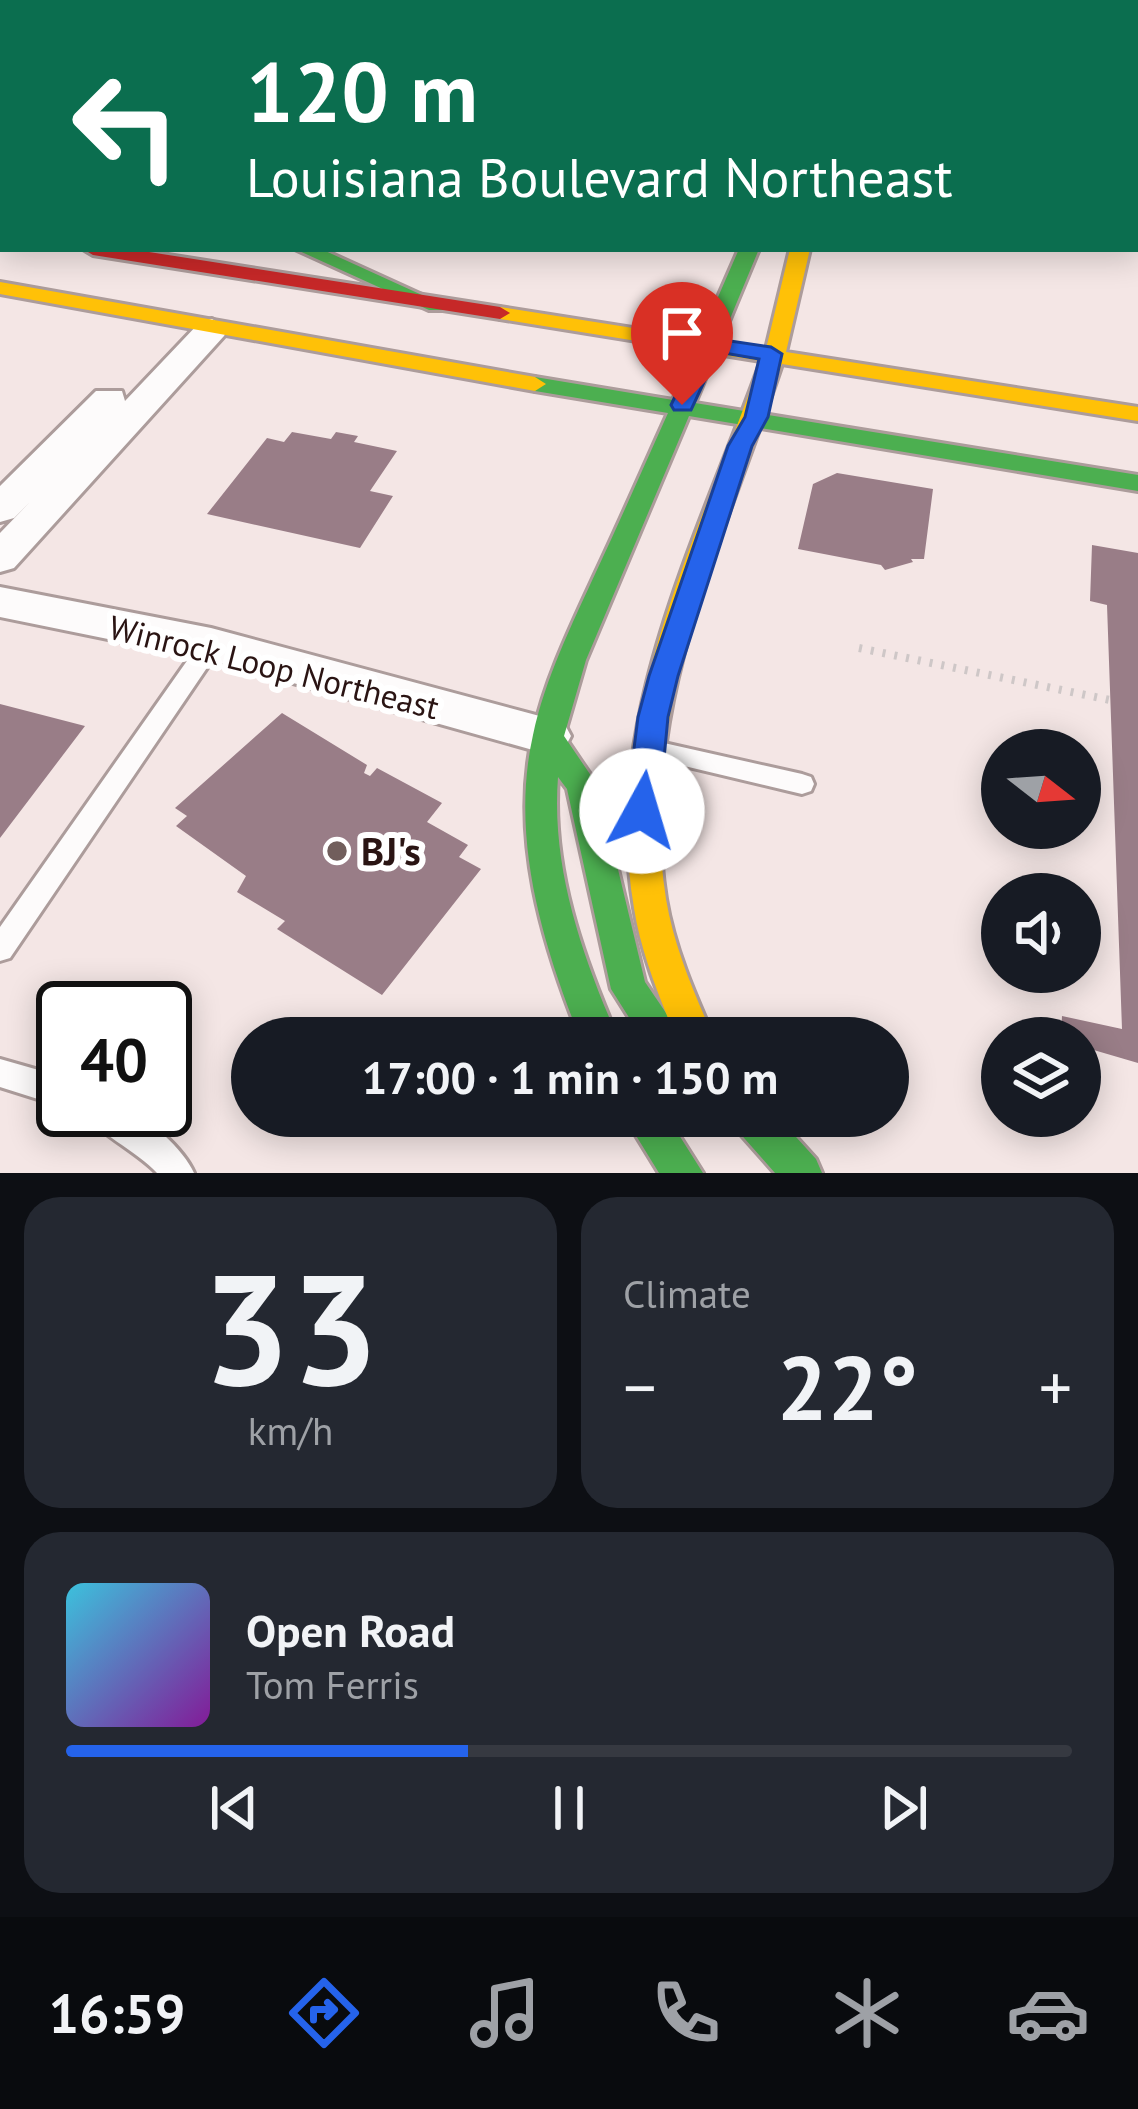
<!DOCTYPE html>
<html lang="en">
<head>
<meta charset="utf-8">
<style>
	:root { --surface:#171b24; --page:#242831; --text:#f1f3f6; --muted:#9ea1a6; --line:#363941; --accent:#2563eb }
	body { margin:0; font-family:"PT Sans",sans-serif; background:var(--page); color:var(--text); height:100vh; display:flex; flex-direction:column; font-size:45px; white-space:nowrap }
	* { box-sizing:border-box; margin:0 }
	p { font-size:39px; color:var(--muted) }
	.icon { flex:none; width:66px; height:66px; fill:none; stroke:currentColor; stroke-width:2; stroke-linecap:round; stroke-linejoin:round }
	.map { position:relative; height:1173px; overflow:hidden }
	.drawer { display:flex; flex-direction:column; gap:24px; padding:24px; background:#0d0f14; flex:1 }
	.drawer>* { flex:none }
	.top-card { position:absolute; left:0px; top:0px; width:1140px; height:252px; box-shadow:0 6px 30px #0003; background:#0b6e4f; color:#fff; overflow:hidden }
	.needle { width:78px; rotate:107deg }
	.controls { position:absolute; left:981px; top:729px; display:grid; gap:24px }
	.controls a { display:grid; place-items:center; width:120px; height:120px; border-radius:50%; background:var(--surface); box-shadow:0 6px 30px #0003; font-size:60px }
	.speed { position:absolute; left:36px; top:981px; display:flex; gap:24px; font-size:60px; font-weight:700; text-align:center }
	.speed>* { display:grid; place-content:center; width:156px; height:156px; border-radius:50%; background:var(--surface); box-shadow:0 6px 30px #0003; line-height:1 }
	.speed .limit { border:6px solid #111; border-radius:18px; background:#fff; color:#111 }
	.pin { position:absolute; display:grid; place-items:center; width:102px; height:102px; color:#fff; margin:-123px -51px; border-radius:50% 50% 50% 0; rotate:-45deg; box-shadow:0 0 12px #0007 }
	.pin .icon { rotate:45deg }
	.me { position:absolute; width:132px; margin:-66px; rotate:6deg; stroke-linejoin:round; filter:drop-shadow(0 0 9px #0008) }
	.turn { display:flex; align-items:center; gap:42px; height:252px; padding:0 48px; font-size:54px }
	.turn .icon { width:156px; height:156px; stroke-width:2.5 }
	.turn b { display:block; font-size:84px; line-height:102px }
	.big { font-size:90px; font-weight:700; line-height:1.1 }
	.drawer .tile { flex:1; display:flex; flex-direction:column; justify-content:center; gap:18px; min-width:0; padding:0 42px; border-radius:36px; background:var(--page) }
	.drawer .dial { align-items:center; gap:0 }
	.dial b { font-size:156px; line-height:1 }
	.song { display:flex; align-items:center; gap:36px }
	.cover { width:144px; height:144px; border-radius:18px; background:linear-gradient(135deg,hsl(190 70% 55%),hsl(290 70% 35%)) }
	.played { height:12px; border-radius:6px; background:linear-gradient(90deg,var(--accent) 40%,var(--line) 40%) }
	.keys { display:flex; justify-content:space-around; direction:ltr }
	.heat { display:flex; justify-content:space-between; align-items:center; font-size:66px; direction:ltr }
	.drawer .tiles { flex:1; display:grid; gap:24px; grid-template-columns:1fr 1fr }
	.tile:last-child { grid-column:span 2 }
	.trip { position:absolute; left:231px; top:1017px; width:678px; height:120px; border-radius:60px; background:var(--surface); box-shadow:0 6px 30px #0003; font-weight:700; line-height:120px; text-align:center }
	.tab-bar { display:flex; height:192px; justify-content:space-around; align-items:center; background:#090b0e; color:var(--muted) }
	.tab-bar .icon { width:84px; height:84px }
	.tab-bar .selected { color:var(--accent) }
	.tab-bar b { font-size:54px; color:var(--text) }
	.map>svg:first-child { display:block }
</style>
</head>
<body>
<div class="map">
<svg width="1138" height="1173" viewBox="0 0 1138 1173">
	<rect width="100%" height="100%" fill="#f4e6e5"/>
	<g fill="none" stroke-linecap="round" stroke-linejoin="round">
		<path stroke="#72d0d5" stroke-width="8" d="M347 3 356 0"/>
	</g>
	<path fill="#997d87" d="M292 432 331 439 336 432 358 436 354 442 397 451 370 491 393 496 360 548 207 514 267 438 284 442Z
		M837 473 933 489 924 559H911L913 562 885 570 881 565 798 549 813 484Z
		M1092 545 1138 553V1063L1080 1046V1038H1061L1062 1016 1122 1029 1107 605 1090 601Z
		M0 704 85 726 0 838Z
		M282 713 367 765 364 773 370 776 377 768 442 803 427 822 468 845 459 857 481 869 382 995 277 929 285 921 237 892 246 876 176 826 187 816 175 808Z"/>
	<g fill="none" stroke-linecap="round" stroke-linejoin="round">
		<defs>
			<path id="lane" d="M1137 21H1138V27H1137Z
				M1137 154H1138V162H1137Z
				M211 636 219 638 222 644 219 650 10 958 0 961V927L203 638Z
				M655 741 802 774 811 777 814 784 811 791 802 794 655 759 647 757 643 750 647 743Z
				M0 1059 63 1077V1107L0 1087Z
				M84 1110C96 1110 111 1108 123 1110 147 1115 184 1150 194 1173H157C138 1152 92 1130 84 1110Z"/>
			<path id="street" d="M1137 99H1138V115H1137Z
				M212 319 228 329 224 336 14 568 0 572V533L30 502 14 518 0 522V486L96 391H122L125 401 200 322Z
				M0 587 211 628 547 718 564 723 571 736 564 749 547 754 211 660 0 617Z"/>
			<path id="fast" d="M956 0H971L954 3Z
				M3 88V98L0 99V89Z
				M295 249H321L446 306 443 310H429Z
				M739 249H759L695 403 1138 475V491L689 416 586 660 564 736 598 786 645 982 683 1038H642L611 989 567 789 558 777C551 868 582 955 618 1038H580C542 943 510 837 533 735 545 679 572 624 596 572 621 519 644 466 668 413L535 391 524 384 535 377 673 400Z
				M624 1116H667L703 1173H659Z
				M732 1116H777L816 1159 822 1173H775L737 1130Z"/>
			<path id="slow" d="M417 0H438L415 3Z
				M542 0H559L540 3Z
				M3 144V154L0 155V145Z
				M0 228H3V240H0Z
				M790 249H810L786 352 1138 407V421L782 364C725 536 636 712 666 899 674 947 694 993 714 1038H676C659 996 641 953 634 908 601 718 700 534 761 361L500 319 490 313 500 307 766 349Z
				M0 282 535 377 546 384 535 391 0 294Z"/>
			<path id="jam" d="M143 0H168L141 3Z
				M275 0H296L273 3Z
				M83 249H130L500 307 510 313 500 319 93 255Z"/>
		</defs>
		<use href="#lane" stroke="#ac9c9b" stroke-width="6"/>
		<use href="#street" stroke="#ac9c9b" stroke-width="6"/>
		<use href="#fast" stroke="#ac9c9b" stroke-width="6"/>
		<use href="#slow" stroke="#ac9c9b" stroke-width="6"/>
		<use href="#jam" stroke="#ac9c9b" stroke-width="6"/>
		<path stroke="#cec7c7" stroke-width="4.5" stroke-dasharray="1.5 6" stroke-linecap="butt" d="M52 3 62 0
			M74 3 99 0"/>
		<path stroke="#cec7c7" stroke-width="8" stroke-dasharray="3 9" stroke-linecap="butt" d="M859 648 1110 700"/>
		<use href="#lane" fill="#fdfbfb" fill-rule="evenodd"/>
		<use href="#street" fill="#fdfbfb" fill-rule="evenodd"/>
		<use href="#fast" fill="#4caf50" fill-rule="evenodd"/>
		<use href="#slow" fill="#ffc107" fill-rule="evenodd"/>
		<use href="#jam" fill="#c62828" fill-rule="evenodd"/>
	</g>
	<path fill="#2563eb" stroke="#184099" stroke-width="3" d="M710 338 771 347 782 354 768 417 752 446 678 676 668 717 659 811 654 821 642 825 631 821 626 811 638 717 649 676 728 446 745 417 759 359 718 352 691 410H674L671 405 700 344Z"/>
	<circle fill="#715e5c" stroke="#fff" stroke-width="4.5" cx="337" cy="851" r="12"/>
	<g text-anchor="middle" stroke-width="12" stroke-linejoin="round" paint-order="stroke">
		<g font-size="33" fill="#2a1413" stroke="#fff">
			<text transform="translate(274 667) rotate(14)" y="12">Winrock Loop Northeast</text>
		</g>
		<g font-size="39" font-weight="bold" fill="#2a1413" stroke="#fff" text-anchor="start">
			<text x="361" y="865">BJ's</text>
		</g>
	</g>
</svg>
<div class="controls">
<a><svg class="needle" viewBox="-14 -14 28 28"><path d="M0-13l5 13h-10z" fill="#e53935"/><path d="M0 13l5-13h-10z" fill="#9ea1a6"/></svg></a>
<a><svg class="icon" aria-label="sound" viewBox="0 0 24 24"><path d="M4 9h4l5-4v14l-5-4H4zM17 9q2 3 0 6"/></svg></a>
<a><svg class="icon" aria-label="layers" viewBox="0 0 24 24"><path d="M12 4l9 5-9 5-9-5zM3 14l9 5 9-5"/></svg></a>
</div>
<div class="speed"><div class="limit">40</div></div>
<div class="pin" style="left:682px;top:405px;background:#d93025"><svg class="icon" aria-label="arrive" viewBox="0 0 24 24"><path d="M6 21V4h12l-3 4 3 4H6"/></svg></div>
<svg class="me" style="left:642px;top:811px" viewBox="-20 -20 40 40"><circle r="19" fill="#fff"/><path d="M0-13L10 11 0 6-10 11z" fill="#2563eb"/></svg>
<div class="trip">17:00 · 1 min · 150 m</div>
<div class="top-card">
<div class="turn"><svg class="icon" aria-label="left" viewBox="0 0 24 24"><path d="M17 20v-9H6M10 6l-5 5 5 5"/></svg><div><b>120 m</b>Louisiana Boulevard Northeast</div></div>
</div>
</div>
<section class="drawer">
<div class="tiles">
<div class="tile dial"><b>33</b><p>km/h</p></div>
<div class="tile"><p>Climate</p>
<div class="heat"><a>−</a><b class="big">22°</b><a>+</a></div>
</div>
<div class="tile">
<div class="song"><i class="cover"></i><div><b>Open Road</b><p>Tom Ferris</p></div></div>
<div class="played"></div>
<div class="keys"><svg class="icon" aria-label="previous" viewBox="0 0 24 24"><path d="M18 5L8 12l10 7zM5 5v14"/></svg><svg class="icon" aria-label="pause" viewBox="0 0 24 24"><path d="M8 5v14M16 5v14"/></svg><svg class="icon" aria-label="next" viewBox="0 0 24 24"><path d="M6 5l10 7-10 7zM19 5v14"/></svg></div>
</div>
</div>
</section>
<nav class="tab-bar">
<b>16:59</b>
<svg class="icon selected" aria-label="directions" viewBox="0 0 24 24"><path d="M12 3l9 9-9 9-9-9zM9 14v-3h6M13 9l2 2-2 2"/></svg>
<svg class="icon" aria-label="music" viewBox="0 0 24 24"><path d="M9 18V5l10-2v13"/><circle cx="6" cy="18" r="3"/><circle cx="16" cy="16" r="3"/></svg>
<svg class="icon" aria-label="phone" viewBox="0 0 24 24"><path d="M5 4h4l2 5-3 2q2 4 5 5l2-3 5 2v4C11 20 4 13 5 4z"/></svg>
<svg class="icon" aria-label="climate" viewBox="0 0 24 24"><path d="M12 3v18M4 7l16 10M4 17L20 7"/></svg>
<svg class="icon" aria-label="car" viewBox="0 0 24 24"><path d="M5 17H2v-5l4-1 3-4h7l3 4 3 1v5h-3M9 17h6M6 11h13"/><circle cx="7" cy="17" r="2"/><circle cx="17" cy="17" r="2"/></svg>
</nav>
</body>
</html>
